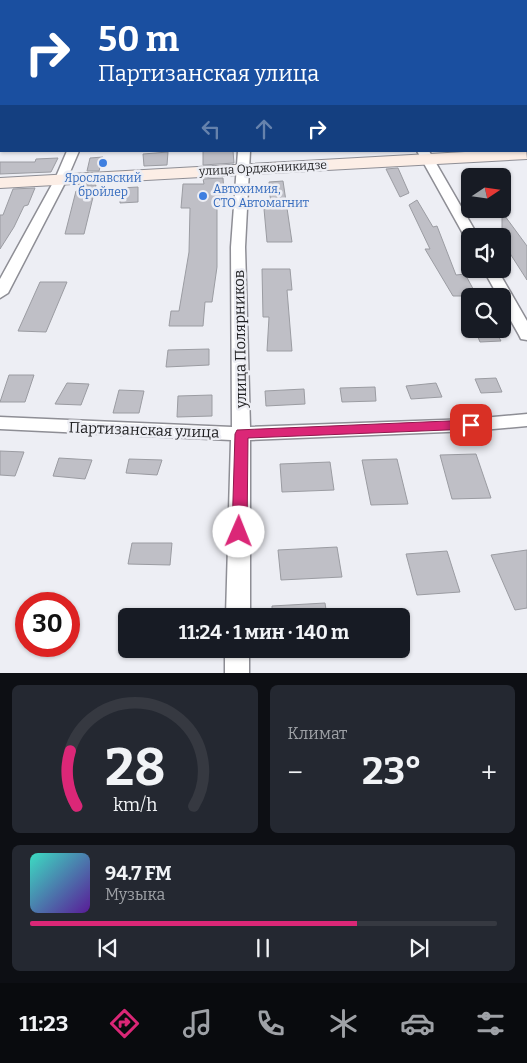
<!DOCTYPE html>
<html lang="ru">
<head>
<meta charset="utf-8">
<style>
	:root { --surface:#171b24; --page:#242831; --text:#f1f3f6; --muted:#9ea1a6; --line:#363941; --accent:#db2777 }
	body { margin:0; font-family:Bitter,serif; background:var(--page); color:var(--text); height:100vh; display:flex; flex-direction:column; font-size:19px; white-space:nowrap }
	* { box-sizing:border-box; margin:0 }
	p { font-size:16px; color:var(--muted) }
	.icon { flex:none; width:28px; height:28px; fill:none; stroke:currentColor; stroke-width:2; stroke-linecap:round; stroke-linejoin:round }
	.map { position:relative; height:673px; overflow:hidden }
	.drawer { display:flex; flex-direction:column; gap:12px; padding:12px; background:#0d0f14; flex:1 }
	.drawer>* { flex:none }
	.banner { position:absolute; left:0px; top:0px; width:528px; height:152px; box-shadow:0 1px 4px #0004; background:#1a4fa0; color:#fff; overflow:hidden }
	.needle { width:32px; rotate:77deg }
	.tools { position:absolute; left:461px; top:168px; display:grid; gap:10px }
	.tools a { display:grid; place-items:center; width:50px; height:50px; border-radius:8px; background:var(--surface); box-shadow:0 1px 4px #0004; font-size:25px }
	.speed { position:absolute; left:15px; top:592px; display:flex; gap:10px; font-size:25px; font-weight:700; text-align:center }
	.speed>* { display:grid; place-content:center; width:65px; height:65px; border-radius:50%; background:var(--surface); box-shadow:0 1px 4px #0004; line-height:1 }
	.speed .limit { border:8px solid #d22; background:#fff; color:#111 }
	.pin { position:absolute; display:grid; place-items:center; width:42px; height:42px; color:#fff; margin:-21px; border-radius:10px; box-shadow:0 2px 8px #0006 }
	.me { position:absolute; width:55px; margin:-28px; rotate:1deg; stroke-linejoin:round; filter:drop-shadow(0 0 4px #0008) }
	.turn { display:flex; align-items:center; gap:18px; height:105px; padding:0 15px; font-size:22px }
	.turn .icon { width:65px; height:65px; stroke-width:2.5 }
	.turn b { display:block; font-size:35px; line-height:42px }
	.lanes { display:flex; align-items:center; height:48px; padding:0 15px; background:#0003; justify-content:center; gap:25px; direction:ltr }
	.lanes .off { opacity:.35 }
	.big { font-size:38px; font-weight:700; line-height:1.1 }
	.drawer .tile { flex:1; display:flex; flex-direction:column; justify-content:center; gap:8px; min-width:0; padding:0 18px; border-radius:8px; background:var(--page) }
	.drawer .dial { align-items:center; gap:0 }
	.dial svg { height:130px; overflow:visible; fill:none; stroke:var(--line); stroke-width:7; stroke-linecap:round; text-anchor:middle }
	.dial text { fill:var(--text); stroke:none }
	.song { display:flex; align-items:center; gap:15px }
	.cover { width:60px; height:60px; border-radius:8px; background:linear-gradient(135deg,hsl(170 70% 55%),hsl(270 70% 35%)) }
	.played { height:5px; border-radius:2px; background:linear-gradient(90deg,var(--accent) 70%,var(--line) 70%) }
	.keys { display:flex; justify-content:space-around; direction:ltr }
	.heat { display:flex; justify-content:space-between; align-items:center; font-size:28px; direction:ltr }
	.drawer .tiles { flex:1; display:grid; gap:12px; grid-template-columns:1fr 1fr }
	.tile:last-child { grid-column:span 2 }
	.trip { position:absolute; left:118px; top:608px; width:292px; height:50px; border-radius:8px; background:var(--surface); box-shadow:0 1px 4px #0004; font-weight:700; line-height:50px; text-align:center }
	.menu { display:flex; height:80px; justify-content:space-around; align-items:center; background:#090b0e; color:var(--muted) }
	.menu .icon { width:35px; height:35px }
	.menu .current { color:var(--accent) }
	.menu b { font-size:22px; color:var(--text) }
	.map>svg:first-child { display:block }
</style>
</head>
<body>
<div class="map">
<svg width="527" height="673" viewBox="0 0 527 673">
	<rect width="100%" height="100%" fill="#edeef4"/>
	<path fill="#bfbfc6" stroke="#9b9ca2" d="M203 151H233L234 163 203 165Z
		M168 152 167 165 144 166 143 154Z
		M103 157 99 171H87L90 158Z
		M58 158 51 172 0 174V162H35L36 159Z
		M398 168 409 193 400 197 386 169Z
		M223 178 225 207 217 208V267L212 302H205L203 326H169L171 311H179L189 252 190 208H181L183 184H204L203 179Z
		M283 181 292 242H267L264 209 271 208 269 182Z
		M83 185H96L84 234H65L76 191H82Z
		M138 187V202L120 203 121 188Z
		M35 188 28 205 24 206 14 227 0 249V215H3L13 189Z
		M417 200 433 227 437 226 456 275 465 274 477 296H453L425 249H430L409 205Z
		M502 212 527 246V280L502 241Z
		M262 269H290L292 290H287L292 351H267L269 317H263Z
		M40 282H67L46 332 18 331Z
		M475 330H495L501 341 480 342Z
		M209 349V365L166 367 168 350Z
		M9 375H34L25 402H0Z
		M496 378 502 392 481 393 475 379Z
		M67 383 89 384 81 405 55 404Z
		M436 383 442 397 411 399 406 386Z
		M375 387 376 401 342 402 340 388Z
		M304 389 305 404 266 406 265 391Z
		M119 390 144 391 139 413H113Z
		M212 395V416L177 417 178 396Z
		M0 451 24 452 15 476 0 475Z
		M476 454 491 498 452 499 440 455Z
		M59 458 92 460 85 479 53 476Z
		M129 459 162 460 157 475 126 473Z
		M397 459 408 504 371 505 362 460Z
		M330 462 334 490 282 492 280 464Z
		M132 543H172L170 565 128 564Z
		M337 547 342 577 281 580 278 550Z
		M527 550V608L515 610 491 555Z
		M447 551 460 592 417 595 406 554Z
		M325 603 327 616H272V606Z"/>
	<g fill="none" stroke-linecap="round" stroke-linejoin="round">
		<defs>
			<path id="street" d="M241 0H249V1H241Z
				M508 0H516L517 1H509Z
				M526 12H527V17H526Z
				M0 15H1V19H0Z
				M526 49H527V55H526Z
				M67 151H79L67 179 8 293 0 298V279L55 179Z
				M238 151H250L245 247 250 427 471 419 527 414V426L471 431 250 440V616H226L231 440 0 429V417L232 427 231 247Z
				M417 151H429L478 236H470V240L466 239Z
				M483 269H497L527 321V340L521 339 519 335 502 305V296H498Z
				M225 649H249V673H225Z"/>
			<path id="secondary" d="M526 149 527 159 0 188V178L483 151H526Z"/>
		</defs>
		<use href="#street" stroke="#8e8e95" stroke-width="3"/>
		<use href="#secondary" stroke="#8e8e95" stroke-width="2"/>
		<use href="#street" fill="#fff" fill-rule="evenodd"/>
		<use href="#secondary" fill="#fceee6" fill-rule="evenodd"/>
	</g>
	<path fill="#db2777" stroke="#8e194d" d="M471 420 477 425 471 429 248 438 247 532 244 537H234L232 532 235 434 237 430Z"/>
	<g fill="#3f7fe0" stroke="#edeef4" stroke-width="2">
		<circle cx="103" cy="163" r="5"/>
		<circle cx="203" cy="196" r="5"/>
	</g>
	<g text-anchor="middle" stroke-width="5" stroke-linejoin="round" paint-order="stroke">
		<g font-size="12" fill="#1e1e20" stroke="#edeef4">
			<text transform="translate(263 168) rotate(-3)" y="4">улица Орджоникидзе</text>
		</g>
		<g font-size="12" fill="#366cbe" stroke="#edeef4">
			<text x="103" y="182">Ярославский<tspan x="103" dy="14">бройлер</tspan></text>
			<text x="213" y="193" text-anchor="start">Автохимия,<tspan x="213" dy="14">СТО Автомагнит</tspan></text>
		</g>
		<g font-size="15" fill="#1e1e20" stroke="#edeef4">
			<text transform="translate(240 339) rotate(-91)" y="5">улица Полярников</text>
			<text transform="translate(144 430) rotate(2)" y="5">Партизанская улица</text>
		</g>
	</g>
</svg>
<div class="tools">
<a><svg class="needle" viewBox="-14 -14 28 28"><path d="M0-13l5 13h-10z" fill="#e53935"/><path d="M0 13l5-13h-10z" fill="#9ea1a6"/></svg></a>
<a><svg class="icon" aria-label="sound" viewBox="0 0 24 24"><path d="M4 9h4l5-4v14l-5-4H4zM17 9q2 3 0 6"/></svg></a>
<a><svg class="icon" aria-label="search" viewBox="0 0 24 24"><circle cx="10" cy="10" r="6"/><path d="M15 15l6 6"/></svg></a>
</div>
<div class="speed"><div class="limit">30</div></div>
<div class="pin" style="left:471px;top:425px;background:#d93025"><svg class="icon" aria-label="arrive" viewBox="0 0 24 24"><path d="M6 21V4h12l-3 4 3 4H6"/></svg></div>
<svg class="me" style="left:239px;top:532px" viewBox="-20 -20 40 40"><circle r="19" fill="#fff"/><path d="M0-13L10 11 0 6-10 11z" fill="#db2777"/></svg>
<div class="trip">11:24 · 1 мин · 140 m</div>
<div class="banner">
<div class="turn"><svg class="icon" aria-label="right" viewBox="0 0 24 24"><path d="M7 20v-9h11M14 6l5 5-5 5"/></svg><div><b>50 m</b>Партизанская улица</div></div>
<div class="lanes"><svg class="icon off" aria-label="left" viewBox="0 0 24 24"><path d="M17 20v-9H6M10 6l-5 5 5 5"/></svg><svg class="icon off" aria-label="ahead" viewBox="0 0 24 24"><path d="M12 20V5M6 11l6-6 6 6"/></svg><svg class="icon" aria-label="right" viewBox="0 0 24 24"><path d="M7 20v-9h11M14 6l5 5-5 5"/></svg></div>
</div>
</div>
<section class="drawer">
<div class="tiles">
<div class="tile dial"><svg viewBox="0 0 100 80">
<path d="M14 69A42 42 0 1 1 86 69"/>
<path d="M14 69A42 42 0 0 1 10 35" stroke="#db2777"/>
<text x="50" y="56" font-size="32" font-weight="700">28</text>
<text x="50" y="72" font-size="11">km/h</text>
</svg></div>
<div class="tile"><p>Климат</p>
<div class="heat"><a>−</a><b class="big">23°</b><a>+</a></div>
</div>
<div class="tile">
<div class="song"><i class="cover"></i><div><b>94.7 FM</b><p>Музыка</p></div></div>
<div class="played"></div>
<div class="keys"><svg class="icon" aria-label="previous" viewBox="0 0 24 24"><path d="M18 5L8 12l10 7zM5 5v14"/></svg><svg class="icon" aria-label="pause" viewBox="0 0 24 24"><path d="M8 5v14M16 5v14"/></svg><svg class="icon" aria-label="next" viewBox="0 0 24 24"><path d="M6 5l10 7-10 7zM19 5v14"/></svg></div>
</div>
</div>
</section>
<nav class="menu">
<b>11:23</b>
<svg class="icon current" aria-label="directions" viewBox="0 0 24 24"><path d="M12 3l9 9-9 9-9-9zM9 14v-3h6M13 9l2 2-2 2"/></svg>
<svg class="icon" aria-label="music" viewBox="0 0 24 24"><path d="M9 18V5l10-2v13"/><circle cx="6" cy="18" r="3"/><circle cx="16" cy="16" r="3"/></svg>
<svg class="icon" aria-label="phone" viewBox="0 0 24 24"><path d="M5 4h4l2 5-3 2q2 4 5 5l2-3 5 2v4C11 20 4 13 5 4z"/></svg>
<svg class="icon" aria-label="climate" viewBox="0 0 24 24"><path d="M12 3v18M4 7l16 10M4 17L20 7"/></svg>
<svg class="icon" aria-label="car" viewBox="0 0 24 24"><path d="M5 17H2v-5l4-1 3-4h7l3 4 3 1v5h-3M9 17h6M6 11h13"/><circle cx="7" cy="17" r="2"/><circle cx="17" cy="17" r="2"/></svg>
<svg class="icon" aria-label="filters" viewBox="0 0 24 24"><path d="M4 7h16M4 17h16"/><circle cx="9" cy="7" r="2"/><circle cx="15" cy="17" r="2"/></svg>
</nav>
</body>
</html>
